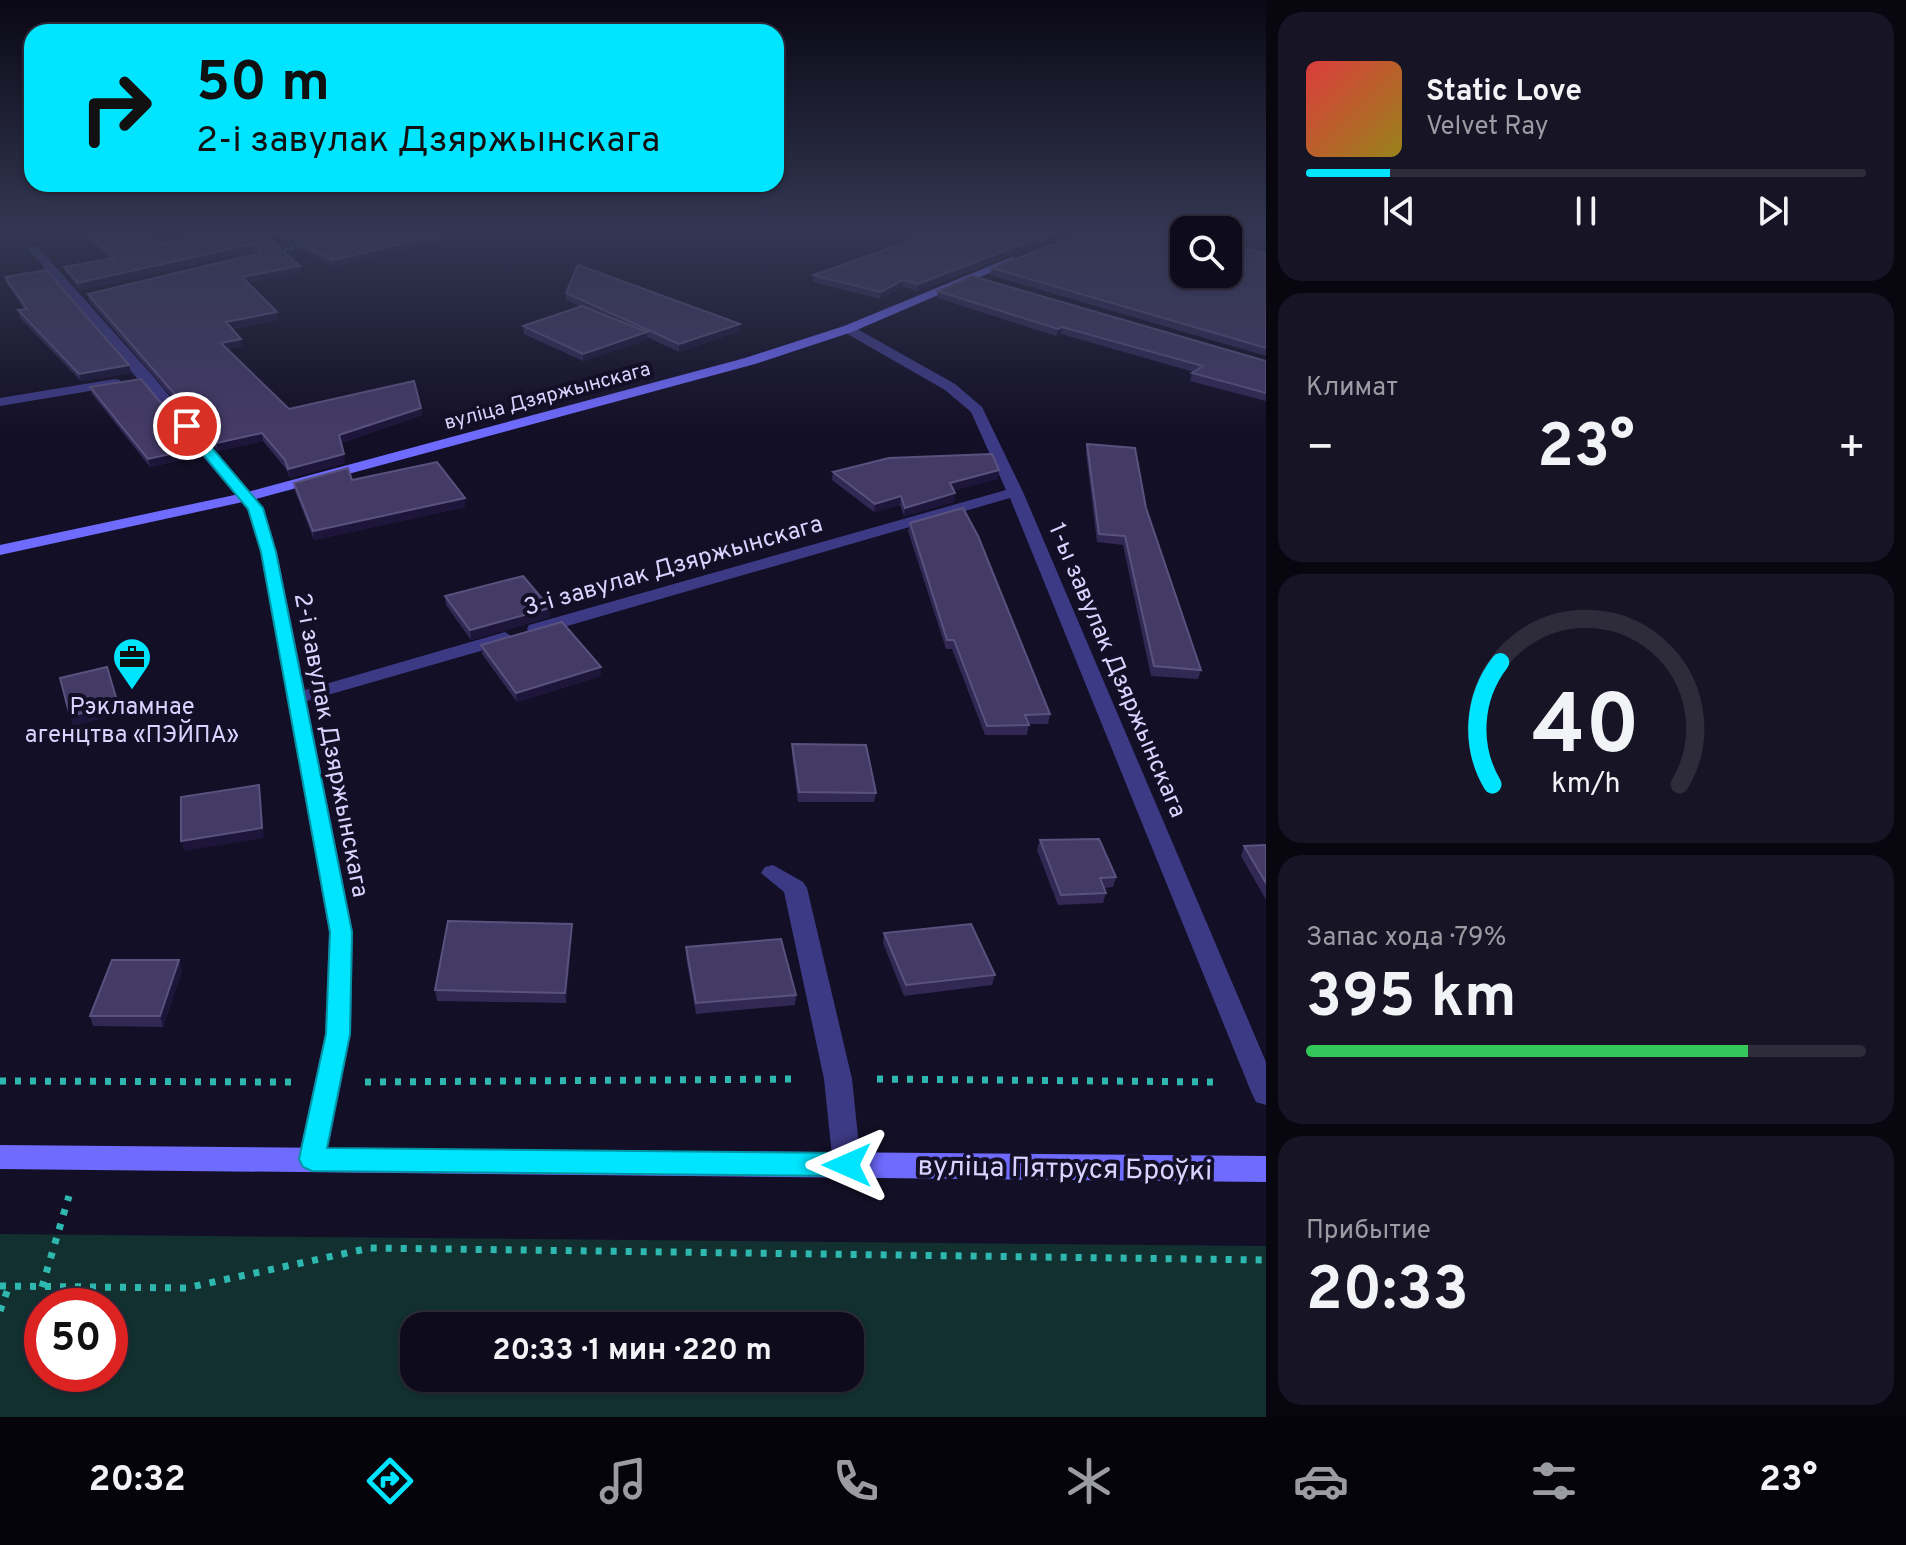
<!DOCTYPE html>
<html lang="ru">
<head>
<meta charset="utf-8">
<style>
	:root { --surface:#0e0b1c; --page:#171425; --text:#f1f3f6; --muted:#9b9ba3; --line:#2e2b3b; --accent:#00e5ff }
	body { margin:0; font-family:Overpass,sans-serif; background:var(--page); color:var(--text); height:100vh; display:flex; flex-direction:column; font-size:30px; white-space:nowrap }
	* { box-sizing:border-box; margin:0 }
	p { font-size:26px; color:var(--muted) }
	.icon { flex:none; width:44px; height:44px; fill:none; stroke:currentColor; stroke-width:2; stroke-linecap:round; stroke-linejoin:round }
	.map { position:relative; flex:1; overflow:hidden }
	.sheet { display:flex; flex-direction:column; gap:12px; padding:12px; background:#08060f; width:640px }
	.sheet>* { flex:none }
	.hud { position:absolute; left:24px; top:24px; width:760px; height:168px; border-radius:24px; box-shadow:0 2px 6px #0004,0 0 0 2px var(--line); background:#00e5ff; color:#111; overflow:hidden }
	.fabs { position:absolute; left:1170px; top:216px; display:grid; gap:16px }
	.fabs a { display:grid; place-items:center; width:72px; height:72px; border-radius:16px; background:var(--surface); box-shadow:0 2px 6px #0004,0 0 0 2px var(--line); font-size:40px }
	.speed { position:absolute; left:24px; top:1288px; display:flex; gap:16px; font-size:40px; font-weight:700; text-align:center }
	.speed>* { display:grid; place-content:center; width:104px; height:104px; border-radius:50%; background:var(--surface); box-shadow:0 2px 6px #0004,0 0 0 2px var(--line); line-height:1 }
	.speed .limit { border:12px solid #d22; background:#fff; color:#111 }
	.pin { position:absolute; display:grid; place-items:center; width:68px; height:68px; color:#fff; margin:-34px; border:4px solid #fff; border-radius:50%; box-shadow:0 2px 8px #0007 }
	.me { position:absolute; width:88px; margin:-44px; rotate:270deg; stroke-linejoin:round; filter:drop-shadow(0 0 6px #0008) }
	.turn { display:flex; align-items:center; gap:28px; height:168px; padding:0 40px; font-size:36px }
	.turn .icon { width:104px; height:104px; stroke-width:2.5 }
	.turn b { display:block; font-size:56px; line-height:68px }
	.big { font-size:60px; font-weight:700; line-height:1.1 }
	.sheet .card { flex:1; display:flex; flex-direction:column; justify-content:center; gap:12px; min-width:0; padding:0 28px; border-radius:24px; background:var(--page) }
	.sheet .dial { align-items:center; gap:0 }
	.dial svg { height:208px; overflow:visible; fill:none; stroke:var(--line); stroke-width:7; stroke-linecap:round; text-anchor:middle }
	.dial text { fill:var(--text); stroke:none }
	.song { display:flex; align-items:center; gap:24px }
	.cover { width:96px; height:96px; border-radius:12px; background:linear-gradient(135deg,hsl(0 70% 55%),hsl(50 70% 35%)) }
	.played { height:8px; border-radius:4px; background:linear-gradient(90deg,var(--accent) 15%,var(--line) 15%) }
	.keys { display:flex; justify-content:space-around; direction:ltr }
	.heat { display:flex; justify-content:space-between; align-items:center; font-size:44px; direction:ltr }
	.charge { height:12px; border-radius:6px; background:linear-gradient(90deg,#34c759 79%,var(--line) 0) }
	.trip { position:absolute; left:400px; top:1312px; width:464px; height:80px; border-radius:24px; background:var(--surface); box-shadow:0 2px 6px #0004,0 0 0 2px var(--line); font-weight:700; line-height:80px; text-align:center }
	.tab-bar { display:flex; height:128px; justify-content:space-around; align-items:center; background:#06040b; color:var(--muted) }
	.tab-bar .icon { width:56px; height:56px }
	.tab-bar .active { color:var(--accent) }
	.tab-bar b { font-size:36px; color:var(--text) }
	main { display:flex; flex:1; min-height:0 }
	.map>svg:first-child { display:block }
</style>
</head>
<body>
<main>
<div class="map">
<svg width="1266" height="1417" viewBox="0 0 1266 1417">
	<rect width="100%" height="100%" fill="#130f26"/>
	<path fill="#12302f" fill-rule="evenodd" d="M0 1234 1266 1246V1417H0ZM42 1306H110V1374H42ZM414 1326H850V1378H414Z"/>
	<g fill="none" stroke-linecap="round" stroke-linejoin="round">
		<path stroke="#2fb8b0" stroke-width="3" stroke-dasharray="2 4" stroke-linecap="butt" d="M279 251 300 246"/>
		<path stroke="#2fb8b0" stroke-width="7" stroke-dasharray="6 9" stroke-linecap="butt" d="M877 1079 1219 1082
			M0 1081 291 1082
			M365 1082 799 1079
			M0 1286 186 1288 370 1248 1266 1260
			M42 1287 69 1196
			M0 1311 9 1286"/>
		<path fill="#3d3a85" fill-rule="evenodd" d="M773 865 803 882 807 888 852 1079 861 1165 857 1174 847 1177 837 1174 833 1165 824 1079 784 892 761 873 765 867Z"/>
		<path fill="#3d3a85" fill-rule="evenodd" d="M29 246H37L152 375 263 508 277 552 305 690 505 632 514 638 512 642 307 701 353 932 351 1034 326 1159 322 1168 312 1171 302 1168 298 1159 325 1034 329 932 261 552 247 509 29 250Z
			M844 326H852L955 384 982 407 1023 492 1266 1062V1105L1256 1102 1252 1094 1010 498 543 633H529L527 629 529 625 1006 490 971 412 945 390 844 332Z
			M115 379 120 380V386L0 406V398Z"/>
		<path fill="#6f6bff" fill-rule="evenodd" d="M1012 257 1022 259 852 332 755 364 252 500 0 555V545L244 493 745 358 844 326Z
			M0 1145 1266 1156V1182L0 1169Z"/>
	</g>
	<path fill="#312854" d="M261 231 301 273 248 283 278 320 232 329 241 339 242 346 227 349 289 409 422 415 341 443 345 463 290 478 286 469 263 441 218 451 89 301 88 294 259 253 253 251 80 290 66 273 64 267 110 259 93 244 91 237 161 244Z
		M265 231H484L334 266Z
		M928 231H1073L918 291 903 287 880 299 813 282V275L934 233Z
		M1266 253V356L990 275 992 268 1184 274Z
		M5 277 129 365 131 373 81 381 20 318 18 310 24 309 7 284Z
		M938 291 1266 361V401L1190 381 1192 373 1194 372 1061 334 1056 336 937 298Z
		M566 293 740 324V331L679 352 647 337V340L583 361 524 334 523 326 581 307 566 300Z
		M90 387 198 448 200 456 150 467 92 394Z
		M1087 444 1146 508 1201 670 1198 679 1151 676 1123 545 1097 542 1086 453Z
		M833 472 998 479 954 490V502L904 516 900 505 874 512 832 480Z
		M352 480 465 498V507L314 540 295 491 294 483Z
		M910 523 1050 714 1048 724H1029L1027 735H985L952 649H946L908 531Z
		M445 596 550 617 471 640 446 605Z
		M481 645 601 667V676L517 702 482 654Z
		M792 744 876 793 874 802H798L792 754Z
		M1040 840 1116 877 1113 887 1104 888 1106 893 1103 903 1058 905 1037 850Z
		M1266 845V900L1241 856 1244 846Z
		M884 933 995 975 992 985 904 996 883 943Z
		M572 934 566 1003 437 1001 435 990Z
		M686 947 796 995 795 1005 696 1014 686 957Z
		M179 960 182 971 163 1027 93 1026 90 1016Z"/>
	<path fill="#1d163a" d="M456 231H484L334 266 333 260Z
		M1057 231H1073L918 291V284Z
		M252 244 253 251 80 290 78 283Z
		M300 266 301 273 243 284 242 277Z
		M903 280V287L880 299 881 292Z
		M277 312 278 320 228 329 226 322Z
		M740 324V331L679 352V344Z
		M1062 327 1061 334 1056 336 1058 329Z
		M647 332V340L583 361V354Z
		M241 339 242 346 222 350 221 343Z
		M129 365 131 373 81 381 79 374Z
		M421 408 422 415 340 443 339 435Z
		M262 433 263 441 218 451 217 443Z
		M198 448 200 456 150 467 148 459Z
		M344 454 345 463 290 478 288 469Z
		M999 470 998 479 948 492 950 483Z
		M955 493 954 502 904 516 905 508Z
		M901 496 900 505 874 512 875 504Z
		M465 498V507L314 540 313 531Z
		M550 608V617L471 640 470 630Z
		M601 667V676L517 702 516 693Z
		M118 704 121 714 73 726 70 716Z
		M259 785 261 795 264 838 184 851 181 841Z
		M572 924V934L566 1003 565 993Z
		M179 960 182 971 163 1027 160 1016Z"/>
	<path fill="#433a66" stroke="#5a527e" stroke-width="2" d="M125 231H145L161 244 222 231H261L300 266 242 277 277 312 226 322 241 339 221 343 289 409 414 381 421 408 339 435 344 454 288 469 285 460 262 433 217 443 88 294 260 253V248L252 244 78 283 64 267 115 258 91 237Z
		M276 231H456L333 260Z
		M939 231H1057L918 284 903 280 881 292 813 275Z
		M1089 231H1184V274H1228V245L1266 253V348L992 268Z
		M578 265 740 324 679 344 566 293Z
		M46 270 129 365 79 374 18 310 27 309 5 277Z
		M972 276 1266 361V393L1192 373 1203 366 1062 327 1058 329 938 291Z
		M582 306 647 332 583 354 523 326Z
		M141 379 198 448 148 459 90 387Z
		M1087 444 1135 448 1146 508 1201 670 1154 666 1125 536 1099 534Z
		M992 454 999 470 950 483 955 493 905 508 901 496 875 504 833 472 889 458Z
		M437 462 465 498 313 531 294 483 348 468 352 480Z
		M963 508 978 536 1050 714 1025 715 1029 725 987 726 954 640H947L910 523Z
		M523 576 550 608 470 630 445 596Z
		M562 622 601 667 516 693 481 645Z
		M107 667 118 704 70 716 60 678Z
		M792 744 866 745 876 793 799 792Z
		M259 785 262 828 181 841V797Z
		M1099 839 1116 877 1100 878 1106 893 1061 895 1040 840Z
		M1266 845V883L1244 846Z
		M448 921 572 924 565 993 435 990Z
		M971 924 995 975 906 985 884 933Z
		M781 939 796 995 696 1003 686 947Z
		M112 960H179L160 1016H90Z"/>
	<linearGradient id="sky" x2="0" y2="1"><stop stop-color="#0a0815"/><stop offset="0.54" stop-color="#333752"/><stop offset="1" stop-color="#333752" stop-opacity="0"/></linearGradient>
	<rect width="1266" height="429" fill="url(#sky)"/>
	<path fill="#00e5ff" stroke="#0095a6" stroke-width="2" d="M182 423H191L263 508 276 552 352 932 350 1034 327 1148 847 1153 856 1157 860 1165 856 1173 847 1176 312 1171 303 1167 299 1159 326 1034 330 932 261 552 248 509 182 429Z"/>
	<defs>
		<symbol id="office-pin" viewBox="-11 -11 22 30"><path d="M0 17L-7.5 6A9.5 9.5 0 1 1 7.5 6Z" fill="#00e5ff" stroke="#130f26"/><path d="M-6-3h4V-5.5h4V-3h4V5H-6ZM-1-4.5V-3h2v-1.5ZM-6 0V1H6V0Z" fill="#111"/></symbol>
	</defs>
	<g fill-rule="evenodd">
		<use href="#office-pin" x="110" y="635" width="44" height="60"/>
	</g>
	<g text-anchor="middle" stroke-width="8" stroke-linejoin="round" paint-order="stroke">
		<g font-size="20" fill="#d9d4ff" stroke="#130f26">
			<text transform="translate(547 395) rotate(-15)" y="7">вуліца Дзяржынскага</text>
		</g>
		<g font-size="24" fill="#d9d4ff" stroke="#130f26">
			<text transform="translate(673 565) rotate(-16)" y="8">3-і завулак Дзяржынскага</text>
			<text transform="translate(1118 670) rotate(67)" y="8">1-ы завулак Дзяржынскага</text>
			<text transform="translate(332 745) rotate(79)" y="8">2-і завулак Дзяржынскага</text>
		</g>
		<g font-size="24" fill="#d9d4ff" stroke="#130f26">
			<text x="132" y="714">Рэкламнае<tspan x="132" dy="28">агенцтва «ПЭЙПА»</tspan></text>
		</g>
		<g font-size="28" fill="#d9d4ff" stroke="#130f26">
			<text transform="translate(1065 1167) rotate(1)" y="10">вуліца Пятруся Броўкі</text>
		</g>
	</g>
</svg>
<div class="fabs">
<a><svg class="icon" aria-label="search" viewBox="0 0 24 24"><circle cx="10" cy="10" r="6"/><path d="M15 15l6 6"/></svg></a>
</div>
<div class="speed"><div class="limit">50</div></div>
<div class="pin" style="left:187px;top:426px;background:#d93025"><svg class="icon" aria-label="arrive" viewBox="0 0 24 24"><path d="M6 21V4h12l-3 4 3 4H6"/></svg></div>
<svg class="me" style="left:847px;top:1165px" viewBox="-20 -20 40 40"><path d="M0-17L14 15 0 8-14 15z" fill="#00e5ff" stroke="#fff" stroke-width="4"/></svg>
<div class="trip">20:33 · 1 мин · 220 m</div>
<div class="hud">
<div class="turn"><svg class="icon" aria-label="right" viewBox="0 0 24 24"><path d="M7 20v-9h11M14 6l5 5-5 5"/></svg><div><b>50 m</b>2-і завулак Дзяржынскага</div></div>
</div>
</div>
<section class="sheet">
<div class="card">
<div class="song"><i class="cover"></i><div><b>Static Love</b><p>Velvet Ray</p></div></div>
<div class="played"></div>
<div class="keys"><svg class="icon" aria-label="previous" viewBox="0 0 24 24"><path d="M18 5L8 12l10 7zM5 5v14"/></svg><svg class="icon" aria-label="pause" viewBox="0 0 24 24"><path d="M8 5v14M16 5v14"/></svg><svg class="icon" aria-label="next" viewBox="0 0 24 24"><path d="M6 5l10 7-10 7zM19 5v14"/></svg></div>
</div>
<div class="card"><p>Климат</p>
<div class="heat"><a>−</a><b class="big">23°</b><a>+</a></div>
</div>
<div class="card dial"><svg viewBox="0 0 100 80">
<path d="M14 69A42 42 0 1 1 86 69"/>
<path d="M14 69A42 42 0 0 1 17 22" stroke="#00e5ff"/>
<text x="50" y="56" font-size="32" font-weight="700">40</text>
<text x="50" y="72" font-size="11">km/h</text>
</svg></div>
<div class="card"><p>Запас хода · 79%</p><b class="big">395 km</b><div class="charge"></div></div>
<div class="card"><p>Прибытие</p><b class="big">20:33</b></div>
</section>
</main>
<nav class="tab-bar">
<b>20:32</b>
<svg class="icon active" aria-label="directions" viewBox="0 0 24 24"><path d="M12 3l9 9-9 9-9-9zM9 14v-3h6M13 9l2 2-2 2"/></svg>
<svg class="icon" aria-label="music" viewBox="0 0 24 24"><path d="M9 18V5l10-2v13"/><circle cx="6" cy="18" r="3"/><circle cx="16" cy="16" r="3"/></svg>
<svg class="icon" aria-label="phone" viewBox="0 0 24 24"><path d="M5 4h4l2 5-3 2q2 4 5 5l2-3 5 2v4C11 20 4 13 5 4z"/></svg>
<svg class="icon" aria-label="climate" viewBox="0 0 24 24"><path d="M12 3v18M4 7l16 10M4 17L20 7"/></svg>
<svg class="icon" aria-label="car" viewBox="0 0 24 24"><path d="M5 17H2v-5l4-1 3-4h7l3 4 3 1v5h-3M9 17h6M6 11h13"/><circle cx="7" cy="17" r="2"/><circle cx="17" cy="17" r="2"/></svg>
<svg class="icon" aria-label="filters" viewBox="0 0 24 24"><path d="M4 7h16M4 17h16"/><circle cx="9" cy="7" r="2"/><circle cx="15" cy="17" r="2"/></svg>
<b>23°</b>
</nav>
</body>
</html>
